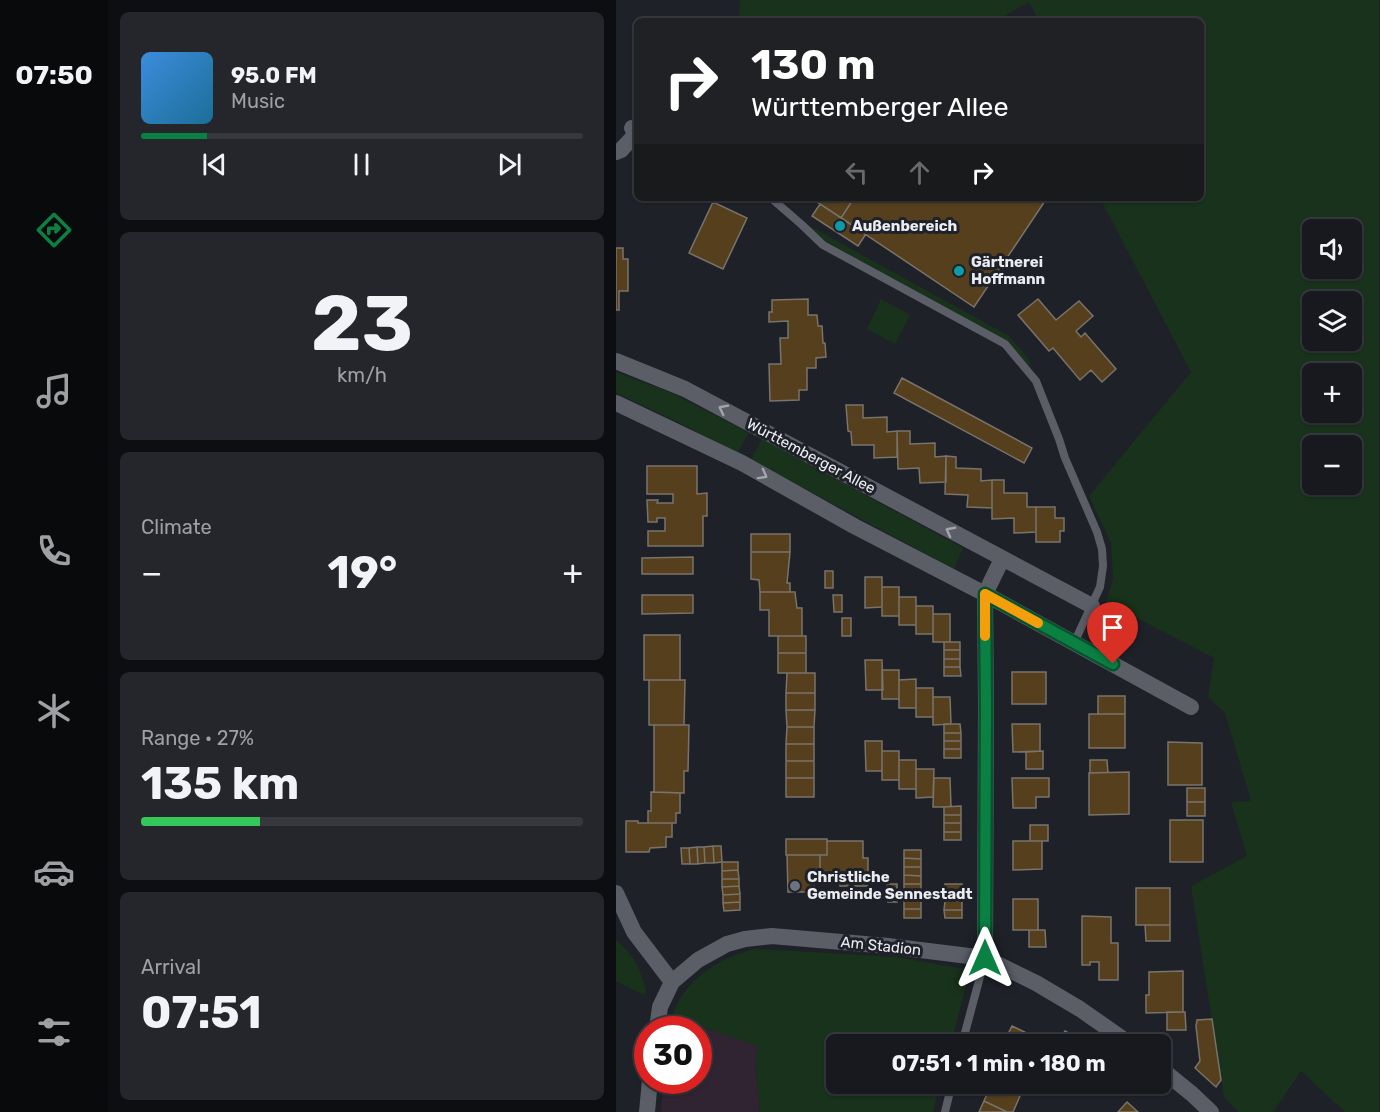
<!DOCTYPE html>
<html lang="en">
<head>
<meta charset="utf-8">
<style>
	:root { --surface:#17191f; --page:#24262c; --text:#f1f3f6; --muted:#9ea0a4; --line:#36383d; --accent:#0b8043 }
	body { margin:0; font-family:Rubik,sans-serif; background:var(--page); color:var(--text); height:100vh; display:flex; flex-direction:column; font-size:22px; white-space:nowrap }
	* { box-sizing:border-box; margin:0 }
	p { font-size:20px; color:var(--muted) }
	.icon { flex:none; width:33px; height:33px; fill:none; stroke:currentColor; stroke-width:2; stroke-linecap:round; stroke-linejoin:round }
	.map { position:relative; flex:1; overflow:hidden }
	.details { display:flex; flex-direction:column; gap:12px; padding:12px; background:#0d0e11; width:508px }
	.details>* { flex:none }
	.hud { position:absolute; left:18px; top:18px; width:570px; height:183px; border-radius:9px; box-shadow:0 2px 4px #0004,0 0 0 2px var(--line); background:#202124; color:#fff; overflow:hidden }
	.fabs { position:absolute; left:686px; top:219px; display:grid; gap:12px }
	.fabs a { display:grid; place-items:center; width:60px; height:60px; border-radius:9px; background:var(--surface); box-shadow:0 2px 4px #0004,0 0 0 2px var(--line); font-size:30px }
	.speed { position:absolute; left:18px; top:1016px; display:flex; gap:12px; font-size:30px; font-weight:700; text-align:center }
	.speed>* { display:grid; place-content:center; width:78px; height:78px; border-radius:50%; background:var(--surface); box-shadow:0 2px 4px #0004,0 0 0 2px var(--line); line-height:1 }
	.speed .limit { border:9px solid #d22; background:#fff; color:#111 }
	.pin { position:absolute; display:grid; place-items:center; width:51px; height:51px; color:#fff; margin:-62px -26px; border-radius:50% 50% 50% 0; rotate:-45deg; box-shadow:0 0 6px #0007 }
	.pin .icon { rotate:45deg }
	.me { position:absolute; width:66px; margin:-33px; rotate:0deg; stroke-linejoin:round; filter:drop-shadow(0 0 4px #0008) }
	.turn { display:flex; align-items:center; gap:21px; height:126px; padding:0 18px; font-size:27px }
	.turn .icon { width:78px; height:78px; stroke-width:2.5 }
	.turn b { display:block; font-size:42px; line-height:51px }
	.lanes { display:flex; align-items:center; height:57px; padding:0 18px; background:#0003; justify-content:center; gap:30px; direction:ltr }
	.lanes .off { opacity:.35 }
	.big { font-size:45px; font-weight:700; line-height:1.1 }
	.details .card { flex:1; display:flex; flex-direction:column; justify-content:center; gap:9px; min-width:0; padding:0 21px; border-radius:9px; background:var(--page) }
	.details .dial { align-items:center; gap:0 }
	.dial b { font-size:78px; line-height:1 }
	.song { display:flex; align-items:center; gap:18px }
	.cover { width:72px; height:72px; border-radius:9px; background:linear-gradient(135deg,hsl(210 70% 55%),hsl(200 70% 35%)) }
	.played { height:6px; border-radius:3px; background:linear-gradient(90deg,var(--accent) 15%,var(--line) 15%) }
	.keys { display:flex; justify-content:space-around; direction:ltr }
	.heat { display:flex; justify-content:space-between; align-items:center; font-size:33px; direction:ltr }
	.charge { height:9px; border-radius:4px; background:linear-gradient(90deg,#34c759 27%,var(--line) 0) }
	.trip { position:absolute; left:210px; top:1034px; width:345px; height:60px; border-radius:9px; background:var(--surface); box-shadow:0 2px 4px #0004,0 0 0 2px var(--line); font-weight:700; line-height:60px; text-align:center }
	main { display:flex; flex:1; min-height:0 }
	.menu { display:flex; flex-direction:column; width:108px; justify-content:space-around; align-items:center; background:#090a0c; color:var(--muted) }
	.menu .icon { width:42px; height:42px }
	.menu .active { color:var(--accent) }
	.menu b { font-size:27px; color:var(--text) }
	.map>svg:first-child { display:block }
</style>
</head>
<body>
<main>
<nav class="menu">
<b>07:50</b>
<svg class="icon active" aria-label="directions" viewBox="0 0 24 24"><path d="M12 3l9 9-9 9-9-9zM9 14v-3h6M13 9l2 2-2 2"/></svg>
<svg class="icon" aria-label="music" viewBox="0 0 24 24"><path d="M9 18V5l10-2v13"/><circle cx="6" cy="18" r="3"/><circle cx="16" cy="16" r="3"/></svg>
<svg class="icon" aria-label="phone" viewBox="0 0 24 24"><path d="M5 4h4l2 5-3 2q2 4 5 5l2-3 5 2v4C11 20 4 13 5 4z"/></svg>
<svg class="icon" aria-label="climate" viewBox="0 0 24 24"><path d="M12 3v18M4 7l16 10M4 17L20 7"/></svg>
<svg class="icon" aria-label="car" viewBox="0 0 24 24"><path d="M5 17H2v-5l4-1 3-4h7l3 4 3 1v5h-3M9 17h6M6 11h13"/><circle cx="7" cy="17" r="2"/><circle cx="17" cy="17" r="2"/></svg>
<svg class="icon" aria-label="filters" viewBox="0 0 24 24"><path d="M4 7h16M4 17h16"/><circle cx="9" cy="7" r="2"/><circle cx="15" cy="17" r="2"/></svg>
</nav>
<section class="details">
<div class="card">
<div class="song"><i class="cover"></i><div><b>95.0 FM</b><p>Music</p></div></div>
<div class="played"></div>
<div class="keys"><svg class="icon" aria-label="previous" viewBox="0 0 24 24"><path d="M18 5L8 12l10 7zM5 5v14"/></svg><svg class="icon" aria-label="pause" viewBox="0 0 24 24"><path d="M8 5v14M16 5v14"/></svg><svg class="icon" aria-label="next" viewBox="0 0 24 24"><path d="M6 5l10 7-10 7zM19 5v14"/></svg></div>
</div>
<div class="card dial"><b>23</b><p>km/h</p></div>
<div class="card"><p>Climate</p>
<div class="heat"><a>−</a><b class="big">19°</b><a>+</a></div>
</div>
<div class="card"><p>Range · 27%</p><b class="big">135 km</b><div class="charge"></div></div>
<div class="card"><p>Arrival</p><b class="big">07:51</b></div>
</section>
<div class="map">
<svg width="764" height="1112" viewBox="0 0 764 1112">
	<rect width="100%" height="100%" fill="#1f2129"/>
	<path fill="#302432" d="M56 1016 142 1046 140 1072 144 1112H45L48 1080H82V1029H53Z"/>
	<path fill="#18321b" fill-rule="evenodd" d="M124 0H763V1112H729L685 1071 657 1112H622L608 1097 575 886 631 856 615 802 635 801 609 713 592 697 598 658 490 602 497 579 495 543 473 496 575 372 486 202V198H585V21H423L413 2 379 21H123ZM696 230H735V268H696ZM696 302H735V340H696ZM696 374H735V412H696ZM696 446H735V484H696Z
		M190 224 393 336 412 358 416 369 392 343 209 241Z
		M265 299 294 315 279 344 251 329Z
		M0 372 58 394 133 433 121 453 60 421 0 393Z
		M146 439 347 548 338 569 135 460Z
		M0 940C17 954 26 970 30 992L28 995 0 981Z
		M140 949 281 957 354 970 335 1044H220V1083H324L317 1112H144L140 1072 141 1046 56 1016C70 978 102 958 140 949Z"/>
	<path fill="#553f1d" stroke="#79736a" stroke-width="1.5" d="M195 198H238L225 218Z
		M238 198H431L358 307 225 218Z
		M97 202 131 218 107 269 73 253Z
		M204 204 250 234 242 246 196 216Z
		M0 248H7V259H12V291H3V310H0Z
		M192 299V315H201L202 326H206L207 343H209L210 357 200 358V368H191V390H183V400L154 401 153 364H165L164 338H172V321L153 322V312H156V300Z
		M422 299 440 320 463 301 477 316 460 331 465 337 469 333 500 369 486 382 475 370 464 380 437 348 433 351 402 315Z
		M286 378 416 448 408 463 278 393Z
		M230 405H247V418L271 417V432L281 431V457L258 458V445H236L235 432 232 431Z
		M281 431H294V444L319 443V457L330 456V482L304 483 303 468 282 469Z
		M330 456 340 457V468L365 469V481L376 480V508L351 507 352 495 329 494Z
		M31 466H81V494L91 493V516H87V546H32V531H49V518H41V522H32L31 500H42L41 503H57V494H31Z
		M376 480H388V493H411V507H420V532L398 533V518L376 519Z
		M420 507H439V518H448V531H444V542H420Z
		M135 534H174V552H135Z
		M135 552H174L171 583H174V592H144L143 580 135 579Z
		M77 557V574H26V558Z
		M209 571H217V588H209Z
		M249 577H266V607L249 608Z
		M266 587H283V616H266Z
		M144 592H179L181 608H186V636H153V610H144Z
		M26 595H77V613L26 614Z
		M217 595H226V612H218Z
		M283 597H300V625H283Z
		M300 606H317V634H300Z
		M317 614H334V642H317Z
		M226 618H235V636H226Z
		M28 635H64V680H28Z
		M162 636H190V653H162Z
		M328 642H344V650H328Z
		M328 650H344V659H328Z
		M162 653H190V673H162Z
		M328 659H344V667H328Z
		M249 660H266L267 690H250Z
		M328 667H344L345 676H328Z
		M266 670H283V699H266Z
		M396 672H430V704H396Z
		M171 673H199V693H170Z
		M300 679V708H283V680Z
		M33 680H69L68 725H33Z
		M300 688H317V717H300Z
		M170 693H199V710H170Z
		M482 696H509V714H482Z
		M317 697H334L335 724 317 725Z
		M170 710H199L198 727H171Z
		M473 714H509V748H473Z
		M328 724H344L345 733H328Z
		M396 724H424V751L397 752Z
		M38 725H73L72 771H68V793L38 792Z
		M171 727H198V744H170Z
		M328 733H345V741H328Z
		M249 741H266V771H250Z
		M328 741H345V749H328Z
		M552 742 586 743V785H552Z
		M170 744H198V761H170Z
		M328 749H345V758H328Z
		M266 751H283V780H266Z
		M427 751V769H410V752Z
		M283 760H300V789H283Z
		M474 760H491L492 773H474Z
		M170 761H198V778H170Z
		M300 769H318L317 797 300 798Z
		M513 772V814L473 815V773Z
		M170 778H198V797H170Z
		M318 778H334L335 807H317Z
		M396 778H433V797H420V808H397Z
		M571 788H589V802H571Z
		M35 792 64 793V813H60V823H32V811H35Z
		M571 802H589V816H571Z
		M345 806V815H328V807Z
		M328 815H345V823H328Z
		M554 820H587V862H554Z
		M10 821H22V823H56V837H50V847L34 848 33 852H10Z
		M328 823H345V832H328Z
		M414 825H432V841H414Z
		M328 832H345V840H328Z
		M170 839H211V855H170Z
		M211 841H247V858H252V886H224V873H204V855H211Z
		M397 841H426V869L397 870Z
		M97 846H105L106 862 98 863Z
		M97 846 98 863H89L88 847Z
		M81 847H88L89 863 82 864Z
		M81 847 82 864H74L73 848Z
		M65 848H73L74 864H66Z
		M288 850H305V859L288 858Z
		M171 855H204V873H198V892H172Z
		M288 858 305 859V867H288Z
		M106 862H122V870L106 871Z
		M288 867H305V876L288 875Z
		M122 870 123 879H106V871Z
		M288 875 305 876V884H288Z
		M106 879H123V886L106 887Z
		M271 884H281V902H272Z
		M288 884H305V892H288Z
		M329 884H346V893H329Z
		M123 886 124 894 107 895 106 887Z
		M520 888H554V925H520Z
		M288 892H305V901H288Z
		M329 893H346V901H329Z
		M124 894V902L107 903V895Z
		M397 899H422V930H397Z
		M288 901H305V909H288Z
		M329 901H346V910H328Z
		M124 902V910L108 911 107 903Z
		M288 909H305V918H288Z
		M328 910H346V918H329Z
		M466 916 495 917V943H502V980H483V962H474V965H466Z
		M529 925H554V941H530Z
		M413 930H429L430 947H413Z
		M567 971V1012L530 1013V995H533V972Z
		M551 1012H569L570 1030H551Z
		M596 1019 605 1080 600 1087 579 1068 584 1061 580 1026 581 1020Z
		M396 1026 423 1039 421 1044H387Z
		M449 1031 456 1035 450 1044H440Z
		M456 1035 462 1039 459 1044H450Z
		M375 1083H407L402 1095Z
		M376 1083 404 1096 397 1112H391L368 1101Z
		M368 1101 391 1112H363Z
		M511 1102 522 1112H502Z"/>
	<g fill="none" stroke-linecap="round" stroke-linejoin="round">
		<path stroke="#5b5e67" stroke-width="8" d="M155 198 185 224 207 245 389 344 420 381 443 439 449 458 481 532 486 549 487 566 484 587 458 643
			M346 1044 369 958
			M329 1112 336 1083"/>
		<path stroke="#5b5e67" stroke-width="16" d="M0 152 5 150 20 134 16 128
			M0 361 69 389 476 606
			M0 403 126 463 238 526 369 594 575 707
			M0 893 18 932 56 982
			M369 958 370 706 369 594 386 559
			M41 1029 44 1007 56 982 82 960 111 944 129 939 156 936 272 946 369 958 420 983 464 1009 514 1044
			M544 1068 576 1094 595 1112
			M31 1112 34 1080"/>
	</g>
	<defs><path id="oneway-chevron" d="M-2-3.5L2.5 0L-2 3.5" fill="none" stroke-width="1.6" stroke-linecap="round" stroke-linejoin="round" transform="scale(1.5)"/></defs>
	<g stroke="#a2a5ac">
		<use href="#oneway-chevron" transform="translate(107 409) rotate(-153)"/>
		<use href="#oneway-chevron" transform="translate(147 475) rotate(29)"/>
		<use href="#oneway-chevron" transform="translate(334 531) rotate(-152)"/>
	</g>
	<g fill="none" stroke-linecap="round" stroke-linejoin="round">
		<defs>
			<path id="route" d="M369 958 370 706 369 594 497 664"/>
		</defs>
		<use href="#route" stroke="#07532c" stroke-width="15"/>
		<use href="#route" stroke="#0b8043" stroke-width="10"/>
		<path stroke="#f59e0b" stroke-width="10" d="M369 636V594L422 623"/>
	</g>
	<g fill="#0f9aa8" stroke="#1f2129" stroke-width="2">
		<circle cx="224" cy="226" r="6"/>
		<circle cx="343" cy="271" r="6"/>
	</g>
	<circle fill="#6b7280" stroke="#1f2129" stroke-width="2" cx="179" cy="886" r="6"/>
	<g text-anchor="middle" stroke-width="6" stroke-linejoin="round" paint-order="stroke">
		<g font-size="15" font-weight="bold" fill="#eaecf2" stroke="#1f2129" text-anchor="start">
			<text x="236" y="231">Außenbereich</text>
			<text x="355" y="267">Gärtnerei<tspan x="355" dy="17">Hoffmann</tspan></text>
			<text x="191" y="882">Christliche<tspan x="191" dy="17">Gemeinde Sennestadt</tspan></text>
		</g>
		<g font-size="15" fill="#eaecf2" stroke="#1f2129">
			<text transform="translate(195 456) rotate(28)" y="5">Württemberger Allee</text>
			<text transform="translate(265 946) rotate(6)" y="5">Am Stadion</text>
		</g>
	</g>
</svg>
<div class="fabs">
<a><svg class="icon" aria-label="sound" viewBox="0 0 24 24"><path d="M4 9h4l5-4v14l-5-4H4zM17 9q2 3 0 6"/></svg></a>
<a><svg class="icon" aria-label="layers" viewBox="0 0 24 24"><path d="M12 4l9 5-9 5-9-5zM3 14l9 5 9-5"/></svg></a>
<a>+</a>
<a>−</a>
</div>
<div class="speed"><div class="limit">30</div></div>
<div class="pin" style="left:497px;top:664px;background:#d93025"><svg class="icon" aria-label="arrive" viewBox="0 0 24 24"><path d="M6 21V4h12l-3 4 3 4H6"/></svg></div>
<svg class="me" style="left:369px;top:958px" viewBox="-20 -20 40 40"><path d="M0-17L14 15 0 8-14 15z" fill="#0b8043" stroke="#fff" stroke-width="4"/></svg>
<div class="trip">07:51 · 1 min · 180 m</div>
<div class="hud">
<div class="turn"><svg class="icon" aria-label="right" viewBox="0 0 24 24"><path d="M7 20v-9h11M14 6l5 5-5 5"/></svg><div><b>130 m</b>Württemberger Allee</div></div>
<div class="lanes"><svg class="icon off" aria-label="left" viewBox="0 0 24 24"><path d="M17 20v-9H6M10 6l-5 5 5 5"/></svg><svg class="icon off" aria-label="ahead" viewBox="0 0 24 24"><path d="M12 20V5M6 11l6-6 6 6"/></svg><svg class="icon" aria-label="right" viewBox="0 0 24 24"><path d="M7 20v-9h11M14 6l5 5-5 5"/></svg></div>
</div>
</div>
</main>
</body>
</html>
